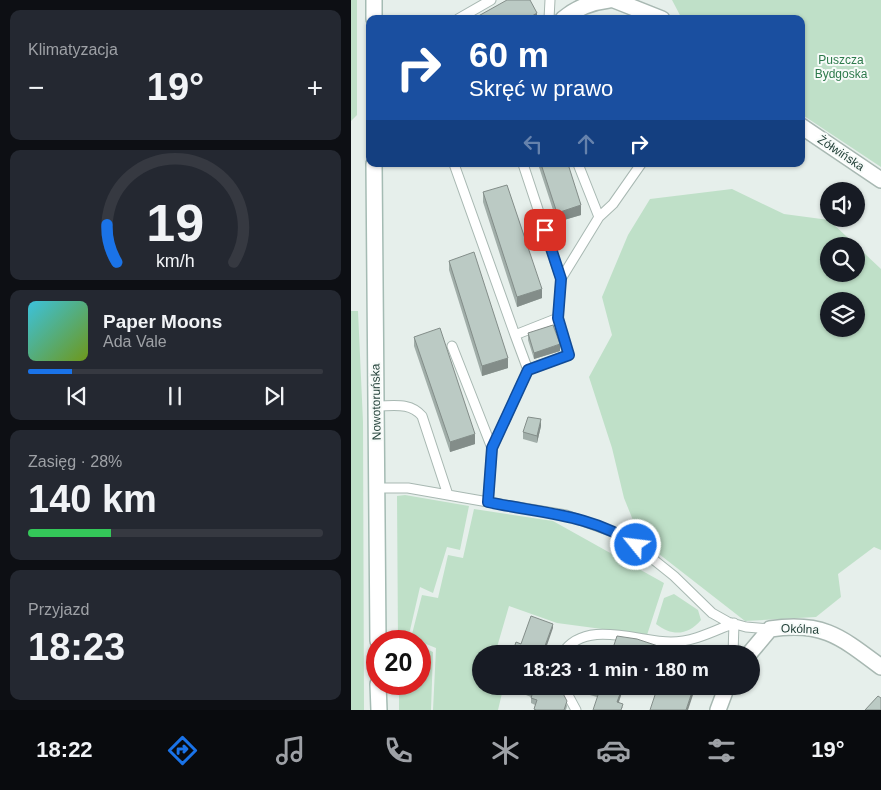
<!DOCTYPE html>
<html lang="pl">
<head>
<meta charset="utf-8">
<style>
	:root { --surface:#171b24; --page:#242831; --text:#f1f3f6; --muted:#9ea1a6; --line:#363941; --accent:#1a73e8 }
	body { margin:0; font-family:Helvetica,sans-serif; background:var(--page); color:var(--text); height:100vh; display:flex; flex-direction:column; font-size:19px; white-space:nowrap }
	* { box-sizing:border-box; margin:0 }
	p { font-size:16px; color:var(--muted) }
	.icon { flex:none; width:28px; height:28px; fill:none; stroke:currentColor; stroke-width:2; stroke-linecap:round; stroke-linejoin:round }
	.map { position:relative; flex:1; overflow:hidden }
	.sheet { display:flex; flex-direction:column; gap:10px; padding:10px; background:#0d0f14; width:351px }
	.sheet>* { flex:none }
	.hud { position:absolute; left:15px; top:15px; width:439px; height:152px; border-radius:10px; box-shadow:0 1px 4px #0004; background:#1a4fa0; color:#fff; overflow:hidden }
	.buttons { position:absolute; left:469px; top:182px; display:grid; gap:10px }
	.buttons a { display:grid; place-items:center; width:45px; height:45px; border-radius:50%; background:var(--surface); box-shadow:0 1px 4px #0004; font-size:25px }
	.speed { position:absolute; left:15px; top:630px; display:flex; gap:10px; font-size:25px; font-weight:700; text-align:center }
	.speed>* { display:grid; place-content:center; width:65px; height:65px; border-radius:50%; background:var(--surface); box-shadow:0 1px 4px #0004; line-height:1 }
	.speed .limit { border:8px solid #d22; background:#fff; color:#111 }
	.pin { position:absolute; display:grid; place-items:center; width:42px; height:42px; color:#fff; margin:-21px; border-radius:10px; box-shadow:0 2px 8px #0006 }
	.me { position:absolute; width:55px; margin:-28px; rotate:299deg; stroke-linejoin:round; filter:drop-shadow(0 0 4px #0008) }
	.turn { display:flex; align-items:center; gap:18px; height:105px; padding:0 20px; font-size:22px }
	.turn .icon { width:65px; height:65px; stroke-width:2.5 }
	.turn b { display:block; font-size:35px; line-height:42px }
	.lanes { display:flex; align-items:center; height:48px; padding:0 20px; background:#0003; justify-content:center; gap:25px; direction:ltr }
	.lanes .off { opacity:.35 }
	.big { font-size:38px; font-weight:700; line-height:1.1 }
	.sheet .card { flex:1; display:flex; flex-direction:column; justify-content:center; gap:8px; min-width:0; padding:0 18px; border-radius:10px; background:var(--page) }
	.sheet .dial { align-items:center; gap:0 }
	.dial svg { height:130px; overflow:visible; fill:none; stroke:var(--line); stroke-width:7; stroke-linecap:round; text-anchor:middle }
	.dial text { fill:var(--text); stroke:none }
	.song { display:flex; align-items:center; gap:15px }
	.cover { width:60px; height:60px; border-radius:8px; background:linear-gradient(135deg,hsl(190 70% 55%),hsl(80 70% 35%)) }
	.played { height:5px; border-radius:2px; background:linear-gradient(90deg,var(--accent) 15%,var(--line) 15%) }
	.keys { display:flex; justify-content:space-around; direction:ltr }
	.heat { display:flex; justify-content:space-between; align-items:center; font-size:28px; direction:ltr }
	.charge { height:8px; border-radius:4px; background:linear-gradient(90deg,#34c759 28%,var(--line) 0) }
	.trip { position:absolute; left:121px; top:645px; width:288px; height:50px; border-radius:25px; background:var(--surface); box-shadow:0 1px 4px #0004; font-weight:700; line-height:50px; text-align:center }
	.tab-bar { display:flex; height:80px; justify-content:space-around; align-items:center; background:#090b0e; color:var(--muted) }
	.tab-bar .icon { width:35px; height:35px }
	.tab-bar .current { color:var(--accent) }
	.tab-bar b { font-size:22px; color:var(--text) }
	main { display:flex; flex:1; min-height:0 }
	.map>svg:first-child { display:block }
</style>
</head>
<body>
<main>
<section class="sheet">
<div class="card"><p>Klimatyzacja</p>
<div class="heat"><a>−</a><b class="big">19°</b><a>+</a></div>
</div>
<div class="card dial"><svg viewBox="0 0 100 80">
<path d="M14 69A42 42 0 1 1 86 69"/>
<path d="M14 69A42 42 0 0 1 8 46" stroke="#1a73e8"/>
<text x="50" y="56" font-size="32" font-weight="700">19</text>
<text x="50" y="72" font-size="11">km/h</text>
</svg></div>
<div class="card">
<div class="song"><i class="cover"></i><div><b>Paper Moons</b><p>Ada Vale</p></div></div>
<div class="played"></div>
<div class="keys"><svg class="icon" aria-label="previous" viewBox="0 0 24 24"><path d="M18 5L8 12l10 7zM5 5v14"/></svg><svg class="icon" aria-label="pause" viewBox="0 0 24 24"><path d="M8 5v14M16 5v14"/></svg><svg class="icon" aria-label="next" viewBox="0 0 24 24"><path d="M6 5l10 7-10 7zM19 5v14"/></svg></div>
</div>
<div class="card"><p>Zasięg · 28%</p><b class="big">140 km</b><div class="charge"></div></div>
<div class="card"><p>Przyjazd</p><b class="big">18:23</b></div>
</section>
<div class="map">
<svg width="530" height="710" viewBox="0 0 530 710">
	<rect width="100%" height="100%" fill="#e6efeb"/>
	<path fill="#bfe0c8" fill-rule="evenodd" d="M0 0H6V115L0 121Z
		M321 0H530V167L450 114V19H331Z
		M381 189 433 214 478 220 530 269V550L523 547 487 574 490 597 465 617 394 621 290 540 273 498 261 448 238 377 261 335 251 297 277 235 299 199ZM505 246V274H478V246ZM505 301V329H478V301Z
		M0 311H7L12 422 13 710H0Z
		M54 495 118 506 109 550 96 547 82 593 69 587 57 639 60 641H47L46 496Z
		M123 509 202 521 313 583 296 635 206 623 158 606 144 654H130V686H150L152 689 147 710H82L85 648 60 638 71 595 87 598 97 555 112 558Z
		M323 594 347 610 350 620C337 635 322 637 305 624L313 598Z
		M69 646 82 652 80 710H48V684H69Z"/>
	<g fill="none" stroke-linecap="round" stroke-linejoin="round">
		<defs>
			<path id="lane" d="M107 19 140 0
				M198 19 199 0
				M103 164 164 335
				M172 164 210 279
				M248 217 262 204 290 164
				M101 346 141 448
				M177 370 217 355 207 318
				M25 406C43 406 59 402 71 416L97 495
				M26 488H57L137 502 141 448 177 370 164 335 207 318 210 279 248 217 227 164
				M137 502 215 515 273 536 323 576 361 613 377 622 395 627 419 629
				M211 654C234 618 287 642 320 642 342 642 363 631 383 623
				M382 654 383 623
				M212 686 225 710"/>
			<path id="street" d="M263 0 311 19
				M212 19C225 8 241 2 258 0
				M450 126 530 180
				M398 654 419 629C472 621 490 637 530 667
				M367 710 376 686"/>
			<path id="secondary" d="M23 0V19
				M23 164 27 641
				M27 684 28 710"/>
		</defs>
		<use href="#lane" stroke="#a8b8b2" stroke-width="11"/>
		<use href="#street" stroke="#a8b8b2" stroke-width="18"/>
		<use href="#secondary" stroke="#a4bbb3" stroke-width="18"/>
		<use href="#lane" stroke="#fff" stroke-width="9"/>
		<use href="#street" stroke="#fff" stroke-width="15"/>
		<use href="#secondary" stroke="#fff" stroke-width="15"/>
	</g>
	<path fill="#a1aea9" d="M187 164H217L230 215 206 222Z
		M132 192 191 298 166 307 132 202Z
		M98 261 157 368 131 376 98 270Z
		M177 333 209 351 183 359 177 340Z
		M63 337 124 444 99 452 63 346Z
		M190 426 186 443 172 439V432Z
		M164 686H208L216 706 215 710H183L184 705 180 703V697L170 693V690L164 688Z
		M219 686H273L268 702 272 708 246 697 221 690Z"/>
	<path fill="#838d89" d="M186 13V19H176Z
		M230 205V215L206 222V213Z
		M191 289V298L166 307V297Z
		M209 344V351L183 359V353Z
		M157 358V368L131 376V366Z
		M190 419V426L186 443V436Z
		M124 434V444L99 452V442Z
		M202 624V628L193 654H191Z
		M272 686H273L266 707V702Z
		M343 686H345L337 710H335Z"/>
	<path fill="#bbcac4" stroke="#838d89" d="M156 0H179L186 13 176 19H122Z
		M190 164H217L230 205 206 213Z
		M156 185 191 289 166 297 132 192Z
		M123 252 157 358 131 366 98 261Z
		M202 325 209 344 183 353 177 333Z
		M89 328 124 434 99 442 63 337Z
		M177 417 190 419 186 436 172 432Z
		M180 616 202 624 191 654H161L165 642 170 644Z
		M266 636 286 639 316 649 315 654H260Z
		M171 686H208L216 701 213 710H185L183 709 186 700 180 698 182 692 170 688Z
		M225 686H272L266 702 272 704 270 710H242L248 692Z
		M307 686H343L335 710H299Z
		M527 696 530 698V710H514Z"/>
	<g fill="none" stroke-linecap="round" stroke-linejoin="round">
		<defs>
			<path id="route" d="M194 230 210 279 207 318 218 355 177 370 141 448 137 502C187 513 241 514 285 545"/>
		</defs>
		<use href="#route" stroke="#114b97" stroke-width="12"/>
		<use href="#route" stroke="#1a73e8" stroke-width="9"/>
	</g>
	<g text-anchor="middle" stroke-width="4" stroke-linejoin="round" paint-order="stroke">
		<g font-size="12" fill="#2d7a4b" stroke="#f7fbf9">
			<text x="490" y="64">Puszcza<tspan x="490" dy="14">Bydgoska</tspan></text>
		</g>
		<g font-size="12" fill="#24423a" stroke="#f7fbf9">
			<text transform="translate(490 153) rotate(34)" y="4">Żółwińska</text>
			<text transform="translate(25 402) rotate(-91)" y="4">Nowotoruńska</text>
			<text transform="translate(449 629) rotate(2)" y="4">Okólna</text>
		</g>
	</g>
</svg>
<div class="buttons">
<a><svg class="icon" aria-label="sound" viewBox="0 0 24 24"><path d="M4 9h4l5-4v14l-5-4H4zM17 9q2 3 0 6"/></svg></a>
<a><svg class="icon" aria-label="search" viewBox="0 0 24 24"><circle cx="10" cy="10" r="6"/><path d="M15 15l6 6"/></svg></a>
<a><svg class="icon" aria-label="layers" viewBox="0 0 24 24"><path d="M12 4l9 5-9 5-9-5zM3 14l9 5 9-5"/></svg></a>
</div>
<div class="speed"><div class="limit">20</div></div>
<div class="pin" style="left:194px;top:230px;background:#d93025"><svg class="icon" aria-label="arrive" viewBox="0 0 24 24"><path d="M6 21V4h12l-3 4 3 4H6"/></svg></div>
<svg class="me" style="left:285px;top:545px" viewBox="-20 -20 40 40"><circle r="17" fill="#1a73e8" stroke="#fff" stroke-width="3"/><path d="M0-11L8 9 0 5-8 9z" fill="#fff"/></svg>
<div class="trip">18:23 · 1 min · 180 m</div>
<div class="hud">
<div class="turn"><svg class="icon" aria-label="right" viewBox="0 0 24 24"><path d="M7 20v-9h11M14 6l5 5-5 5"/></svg><div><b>60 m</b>Skręć w prawo</div></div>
<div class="lanes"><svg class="icon off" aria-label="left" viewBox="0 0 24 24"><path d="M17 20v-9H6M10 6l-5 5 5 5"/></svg><svg class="icon off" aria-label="ahead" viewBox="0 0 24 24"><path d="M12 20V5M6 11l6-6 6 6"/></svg><svg class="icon" aria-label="right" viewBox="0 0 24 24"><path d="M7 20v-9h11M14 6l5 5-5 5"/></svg></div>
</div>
</div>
</main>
<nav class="tab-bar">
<b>18:22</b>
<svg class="icon current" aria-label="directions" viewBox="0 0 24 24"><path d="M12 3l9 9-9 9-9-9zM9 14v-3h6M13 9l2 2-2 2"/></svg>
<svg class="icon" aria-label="music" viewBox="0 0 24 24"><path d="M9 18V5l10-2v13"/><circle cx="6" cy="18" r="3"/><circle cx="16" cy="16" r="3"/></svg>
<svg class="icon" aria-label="phone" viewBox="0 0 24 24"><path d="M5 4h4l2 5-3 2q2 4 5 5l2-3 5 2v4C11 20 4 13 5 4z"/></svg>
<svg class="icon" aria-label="climate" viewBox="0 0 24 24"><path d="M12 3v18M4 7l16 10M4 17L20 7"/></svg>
<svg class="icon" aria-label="car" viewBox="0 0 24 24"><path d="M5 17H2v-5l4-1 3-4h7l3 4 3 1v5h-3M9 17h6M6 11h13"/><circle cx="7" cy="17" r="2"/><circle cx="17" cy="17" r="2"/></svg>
<svg class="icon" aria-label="filters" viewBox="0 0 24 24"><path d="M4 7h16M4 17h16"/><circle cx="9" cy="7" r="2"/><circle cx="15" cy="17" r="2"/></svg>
<b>19°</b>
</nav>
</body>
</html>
